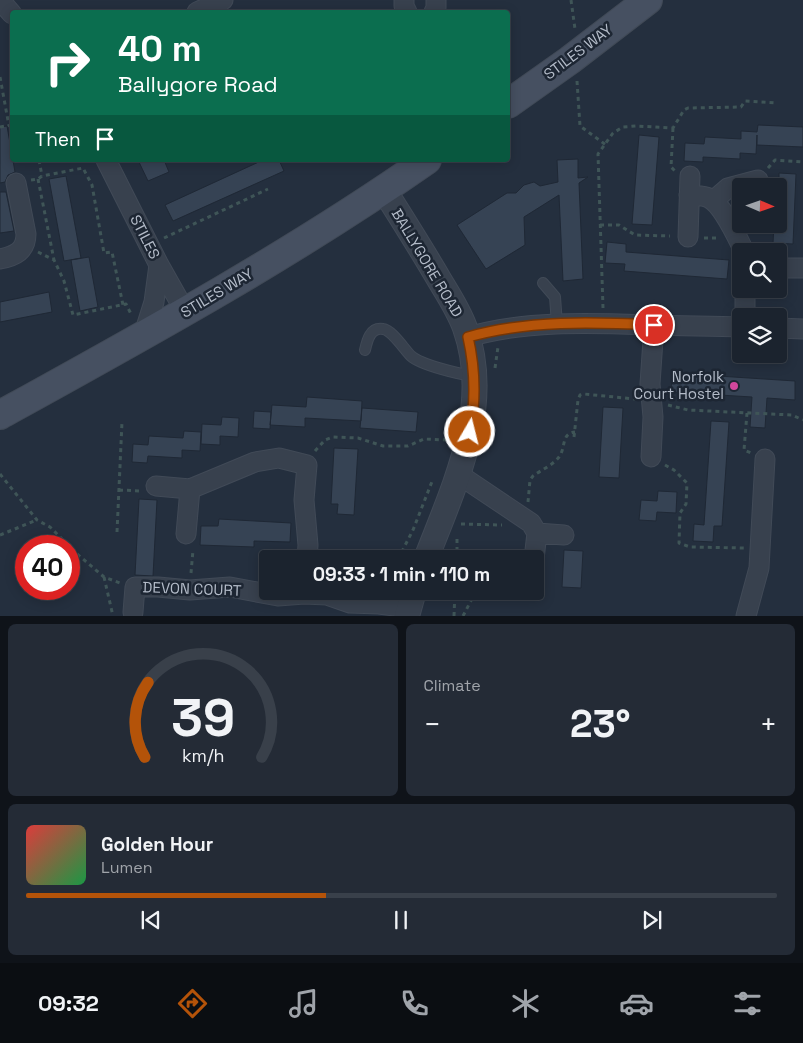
<!DOCTYPE html>
<html lang="en">
<head>
<meta charset="utf-8">
<style>
	:root { --surface:#1b232e; --page:#242b36; --text:#f1f3f6; --muted:#a0a4aa; --line:#39404a; --accent:#b45309 }
	body { margin:0; font-family:"Space Grotesk",sans-serif; background:var(--page); color:var(--text); height:100vh; display:flex; flex-direction:column; font-size:19px; white-space:nowrap }
	* { box-sizing:border-box; margin:0 }
	p { font-size:16px; color:var(--muted) }
	.icon { flex:none; width:28px; height:28px; fill:none; stroke:currentColor; stroke-width:2; stroke-linecap:round; stroke-linejoin:round }
	.map { position:relative; height:616px; overflow:hidden }
	.sheet { display:flex; flex-direction:column; gap:8px; padding:8px; background:#0f1319; flex:1 }
	.sheet>* { flex:none }
	.guide { position:absolute; left:10px; top:10px; width:500px; height:152px; border-radius:5px; box-shadow:0 2px 12px #0003,0 0 0 1px var(--line); background:#0b6e4f; color:#fff; overflow:hidden }
	.needle { width:32px; rotate:92deg }
	.tools { position:absolute; left:732px; top:178px; display:grid; gap:10px }
	.tools a { display:grid; place-items:center; width:55px; height:55px; border-radius:5px; background:var(--surface); box-shadow:0 2px 12px #0003,0 0 0 1px var(--line); font-size:25px }
	.speed { position:absolute; left:15px; top:535px; display:flex; gap:10px; font-size:25px; font-weight:700; text-align:center }
	.speed>* { display:grid; place-content:center; width:65px; height:65px; border-radius:50%; background:var(--surface); box-shadow:0 2px 12px #0003,0 0 0 1px var(--line); line-height:1 }
	.speed .limit { border:8px solid #d22; background:#fff; color:#111 }
	.pin { position:absolute; display:grid; place-items:center; width:42px; height:42px; color:#fff; margin:-21px; border:2px solid #fff; border-radius:50%; box-shadow:0 1px 5px #0007 }
	.me { position:absolute; width:55px; margin:-28px; rotate:8deg; stroke-linejoin:round; filter:drop-shadow(0 0 4px #0008) }
	.turn { display:flex; align-items:center; gap:18px; height:105px; padding:0 25px; font-size:22px }
	.turn .icon { width:65px; height:65px; stroke-width:2.5 }
	.turn b { display:block; font-size:35px; line-height:42px }
	.then { display:flex; align-items:center; height:48px; padding:0 25px; background:#0003; gap:10px; font-size:19px }
	.big { font-size:38px; font-weight:800; line-height:1.1 }
	.sheet .card { flex:1; display:flex; flex-direction:column; justify-content:center; gap:8px; min-width:0; padding:0 18px; border-radius:8px; background:var(--page) }
	.sheet .dial { align-items:center; gap:0 }
	.dial svg { height:130px; overflow:visible; fill:none; stroke:var(--line); stroke-width:7; stroke-linecap:round; text-anchor:middle }
	.dial text { fill:var(--text); stroke:none }
	.song { display:flex; align-items:center; gap:15px }
	.cover { width:60px; height:60px; border-radius:8px; background:linear-gradient(135deg,hsl(0 70% 55%),hsl(140 70% 35%)) }
	.played { height:5px; border-radius:2px; background:linear-gradient(90deg,var(--accent) 40%,var(--line) 40%) }
	.keys { display:flex; justify-content:space-around; direction:ltr }
	.heat { display:flex; justify-content:space-between; align-items:center; font-size:28px; direction:ltr }
	.sheet .tiles { flex:1; display:grid; gap:8px; grid-template-columns:1fr 1fr }
	.card:last-child { grid-column:span 2 }
	.trip { position:absolute; left:259px; top:550px; width:285px; height:50px; border-radius:5px; background:var(--surface); box-shadow:0 2px 12px #0003,0 0 0 1px var(--line); font-weight:800; line-height:50px; text-align:center }
	.menu { display:flex; height:80px; justify-content:space-around; align-items:center; background:#0b0e12; color:var(--muted) }
	.menu .icon { width:35px; height:35px }
	.menu .active { color:var(--accent) }
	.menu b { font-size:22px; color:var(--text) }
	.map>svg:first-child { display:block }
</style>
</head>
<body>
<div class="map">
<svg width="803" height="616" viewBox="0 0 803 616">
	<rect width="100%" height="100%" fill="#242f3e"/>
	<path fill="#364354" stroke="#1f2835" d="M758 125 803 127V147L757 145V135L756 154 740 153V159L703 157V162L684 161 685 143 704 144 705 137 741 139V131L757 132Z
		M7 126 15 172 8 175 5 182 0 183V127Z
		M639 135 659 137 652 225 632 224Z
		M578 159V178L588 177 579 183 583 279 563 281 559 195 524 217 525 245 486 269 457 225 507 193H516L524 185 534 182 540 186 558 182 557 160Z
		M138 160H164L169 172 148 181Z
		M263 160H279L284 171 173 221 165 205Z
		M779 173 796 174 793 244 773 243 774 224H779Z
		M66 176 81 258 64 261 49 179Z
		M0 192H6L14 231 0 233Z
		M607 242 626 244V252L729 260 727 279 624 271 625 264 605 263Z
		M89 257 98 307 80 311 71 260Z
		M49 292 52 312 0 322V302Z
		M672 373 795 381V400L767 398 765 428 750 427 752 397 671 392Z
		M307 397 362 401 361 421 305 418V427L270 425 272 405 306 407Z
		M603 407 623 408 619 478 599 477Z
		M362 408 418 412 416 432 360 428Z
		M254 411 271 412 270 429 253 428Z
		M222 417 239 418 238 437 220 436V445L201 444 202 424 221 425Z
		M711 421 729 422 722 526H714L713 542 693 541 694 524 704 525Z
		M184 431 201 432 200 451 182 450V458L148 456 147 463 132 462 133 444 148 445 149 436 183 438Z
		M334 448 358 449 354 515 337 514 338 504H331Z
		M658 491 677 492 676 513 657 512 656 521 639 520 641 500 657 501Z
		M139 499 157 500 153 576 135 575Z
		M219 519 291 523 290 542 254 541V547L200 545 201 526H218Z
		M564 550 583 551 581 588 562 587Z"/>
	<g fill="none" stroke-linecap="round" stroke-linejoin="round">
		<defs>
			<path id="service" d="M543 283 555 297 557 324
				M365 350C367 341 370 327 383 329 392 330 404 349 411 356 421 365 459 374 473 376"/>
			<path id="minor" d="M0 0 12 14
				M404 0V6L407 12
				M197 12 223 0
				M434 12 436 8V0
				M106 160 159 265 186 313
				M689 195C695 196 703 195 709 198 723 205 737 237 744 251
				M713 201 728 188 758 180
				M688 237 690 176
				M0 259C15 256 26 251 26 234L16 183
				M779 268H803
				M745 289V316
				M779 328 803 329
				M143 337 154 302 159 265
				M468 337C527 320 592 323 653 325 683 326 712 326 741 327
				M651 457 653 417 650 384 654 325
				M458 474 531 523 537 533 534 559
				M156 486 190 489 255 462 279 458 307 465 304 500 308 545 307 559
				M537 533 564 535
				M186 534 190 489
				M133 612 135 587H158L190 590 230 587 278 596 304 594 327 595 350 603 379 604 409 608
				M746 616 759 568 765 459"/>
			<path id="tertiary" d="M384 190C403 220 422 250 440 281 449 296 459 311 465 328 493 407 454 486 426 559
				M407 616 414 591"/>
			<path id="secondary" d="M508 104 570 60 648 0
				M0 415C145 335 291 255 427 160"/>
		</defs>
		<use href="#service" stroke="#414a57" stroke-width="12"/>
		<use href="#minor" stroke="#414a57" stroke-width="21"/>
		<use href="#tertiary" stroke="#414a57" stroke-width="26"/>
		<use href="#secondary" stroke="#414a57" stroke-width="30"/>
		<path stroke="#3f5557" stroke-width="3" stroke-dasharray="4 4" stroke-linecap="butt" d="M571 0 575 29
			M0 77 9 126
			M577 81 580 126 606 145
			M0 127 12 125
			M673 128 671 167 675 171
			M39 160 42 176
			M768 168 775 160 803 162
			M38 179 54 260
			M31 180 38 179 42 176 83 168 92 185 104 253 112 252 123 305
			M600 225H619L635 235 670 236
			M164 238 268 189
			M704 238H718
			M38 252 54 260 64 281 73 315 126 304 131 314
			M603 308 598 154 613 133 623 127 636 126 673 128 684 110 688 108 741 107 745 101 776 103
			M495 368 498 347
			M668 405 688 410 792 415 803 420
			M747 413 744 450 751 453
			M574 437 578 400 580 395 584 394 635 399
			M315 451 325 440 333 437 358 438 383 446H408L424 439 447 440
			M665 465 674 470 687 483 686 504 680 513 679 543 690 547 744 548
			M0 474 37 520 50 527 76 553 104 577 120 583
			M119 490 141 491
			M528 502 530 480 533 476C541 470 553 465 559 457 566 448 561 433 575 432
			M461 524 502 525
			M117 532 122 422
			M0 535 37 520
			M398 559 413 530 433 479
			M457 559V536
			M191 573 193 550
			M104 577 113 616
			M454 616 455 591
			M463 616 476 591"/>
		<use href="#service" stroke="#38414e" stroke-width="10"/>
		<use href="#minor" stroke="#38414e" stroke-width="19"/>
		<use href="#tertiary" stroke="#38414e" stroke-width="24"/>
		<use href="#secondary" stroke="#465061" stroke-width="28"/>
	</g>
	<g fill="none" stroke-linecap="round" stroke-linejoin="round">
		<defs>
			<path id="route" d="M470 432C476 400 475 368 468 337 528 320 593 322 654 325"/>
		</defs>
		<use href="#route" stroke="#753606" stroke-width="12"/>
		<use href="#route" stroke="#b45309" stroke-width="9"/>
	</g>
	<circle fill="#d1479c" stroke="#1d2633" stroke-width="2" cx="734" cy="386" r="5"/>
	<g text-anchor="middle" stroke-width="5" stroke-linejoin="round" paint-order="stroke">
		<g font-size="15" fill="#b4bcc9" stroke="#1d2633">
			<text transform="translate(578 52) rotate(-37)" y="5">STILES WAY</text>
			<text transform="translate(145 237) rotate(63)" y="5">STILES</text>
			<text transform="translate(427 263) rotate(59)" y="5">BALLYGORE ROAD</text>
			<text transform="translate(217 293) rotate(-31)" y="5">STILES WAY</text>
			<text transform="translate(192 589) rotate(2)" y="5">DEVON COURT</text>
		</g>
		<g font-size="15" fill="#b4bcc9" stroke="#1d2633" text-anchor="end">
			<text x="724" y="382">Norfolk<tspan x="724" dy="17">Court Hostel</tspan></text>
		</g>
	</g>
</svg>
<div class="tools">
<a><svg class="needle" viewBox="-14 -14 28 28"><path d="M0-13l5 13h-10z" fill="#e53935"/><path d="M0 13l5-13h-10z" fill="#a0a4aa"/></svg></a>
<a><svg class="icon" aria-label="search" viewBox="0 0 24 24"><circle cx="10" cy="10" r="6"/><path d="M15 15l6 6"/></svg></a>
<a><svg class="icon" aria-label="layers" viewBox="0 0 24 24"><path d="M12 4l9 5-9 5-9-5zM3 14l9 5 9-5"/></svg></a>
</div>
<div class="speed"><div class="limit">40</div></div>
<div class="pin" style="left:654px;top:325px;background:#d93025"><svg class="icon" aria-label="arrive" viewBox="0 0 24 24"><path d="M6 21V4h12l-3 4 3 4H6"/></svg></div>
<svg class="me" style="left:470px;top:432px" viewBox="-20 -20 40 40"><circle r="17" fill="#b45309" stroke="#fff" stroke-width="3"/><path d="M0-11L8 9 0 5-8 9z" fill="#fff"/></svg>
<div class="trip">09:33 · 1 min · 110 m</div>
<div class="guide">
<div class="turn"><svg class="icon" aria-label="right" viewBox="0 0 24 24"><path d="M7 20v-9h11M14 6l5 5-5 5"/></svg><div><b>40 m</b>Ballygore Road</div></div>
<div class="then">Then<svg class="icon" aria-label="arrive" viewBox="0 0 24 24"><path d="M6 21V4h12l-3 4 3 4H6"/></svg></div>
</div>
</div>
<section class="sheet">
<div class="tiles">
<div class="card dial"><svg viewBox="0 0 100 80">
<path d="M14 69A42 42 0 1 1 86 69"/>
<path d="M14 69A42 42 0 0 1 16 23" stroke="#b45309"/>
<text x="50" y="56" font-size="32" font-weight="700">39</text>
<text x="50" y="72" font-size="11">km/h</text>
</svg></div>
<div class="card"><p>Climate</p>
<div class="heat"><a>−</a><b class="big">23°</b><a>+</a></div>
</div>
<div class="card">
<div class="song"><i class="cover"></i><div><b>Golden Hour</b><p>Lumen</p></div></div>
<div class="played"></div>
<div class="keys"><svg class="icon" aria-label="previous" viewBox="0 0 24 24"><path d="M18 5L8 12l10 7zM5 5v14"/></svg><svg class="icon" aria-label="pause" viewBox="0 0 24 24"><path d="M8 5v14M16 5v14"/></svg><svg class="icon" aria-label="next" viewBox="0 0 24 24"><path d="M6 5l10 7-10 7zM19 5v14"/></svg></div>
</div>
</div>
</section>
<nav class="menu">
<b>09:32</b>
<svg class="icon active" aria-label="directions" viewBox="0 0 24 24"><path d="M12 3l9 9-9 9-9-9zM9 14v-3h6M13 9l2 2-2 2"/></svg>
<svg class="icon" aria-label="music" viewBox="0 0 24 24"><path d="M9 18V5l10-2v13"/><circle cx="6" cy="18" r="3"/><circle cx="16" cy="16" r="3"/></svg>
<svg class="icon" aria-label="phone" viewBox="0 0 24 24"><path d="M5 4h4l2 5-3 2q2 4 5 5l2-3 5 2v4C11 20 4 13 5 4z"/></svg>
<svg class="icon" aria-label="climate" viewBox="0 0 24 24"><path d="M12 3v18M4 7l16 10M4 17L20 7"/></svg>
<svg class="icon" aria-label="car" viewBox="0 0 24 24"><path d="M5 17H2v-5l4-1 3-4h7l3 4 3 1v5h-3M9 17h6M6 11h13"/><circle cx="7" cy="17" r="2"/><circle cx="17" cy="17" r="2"/></svg>
<svg class="icon" aria-label="filters" viewBox="0 0 24 24"><path d="M4 7h16M4 17h16"/><circle cx="9" cy="7" r="2"/><circle cx="15" cy="17" r="2"/></svg>
</nav>
</body>
</html>
